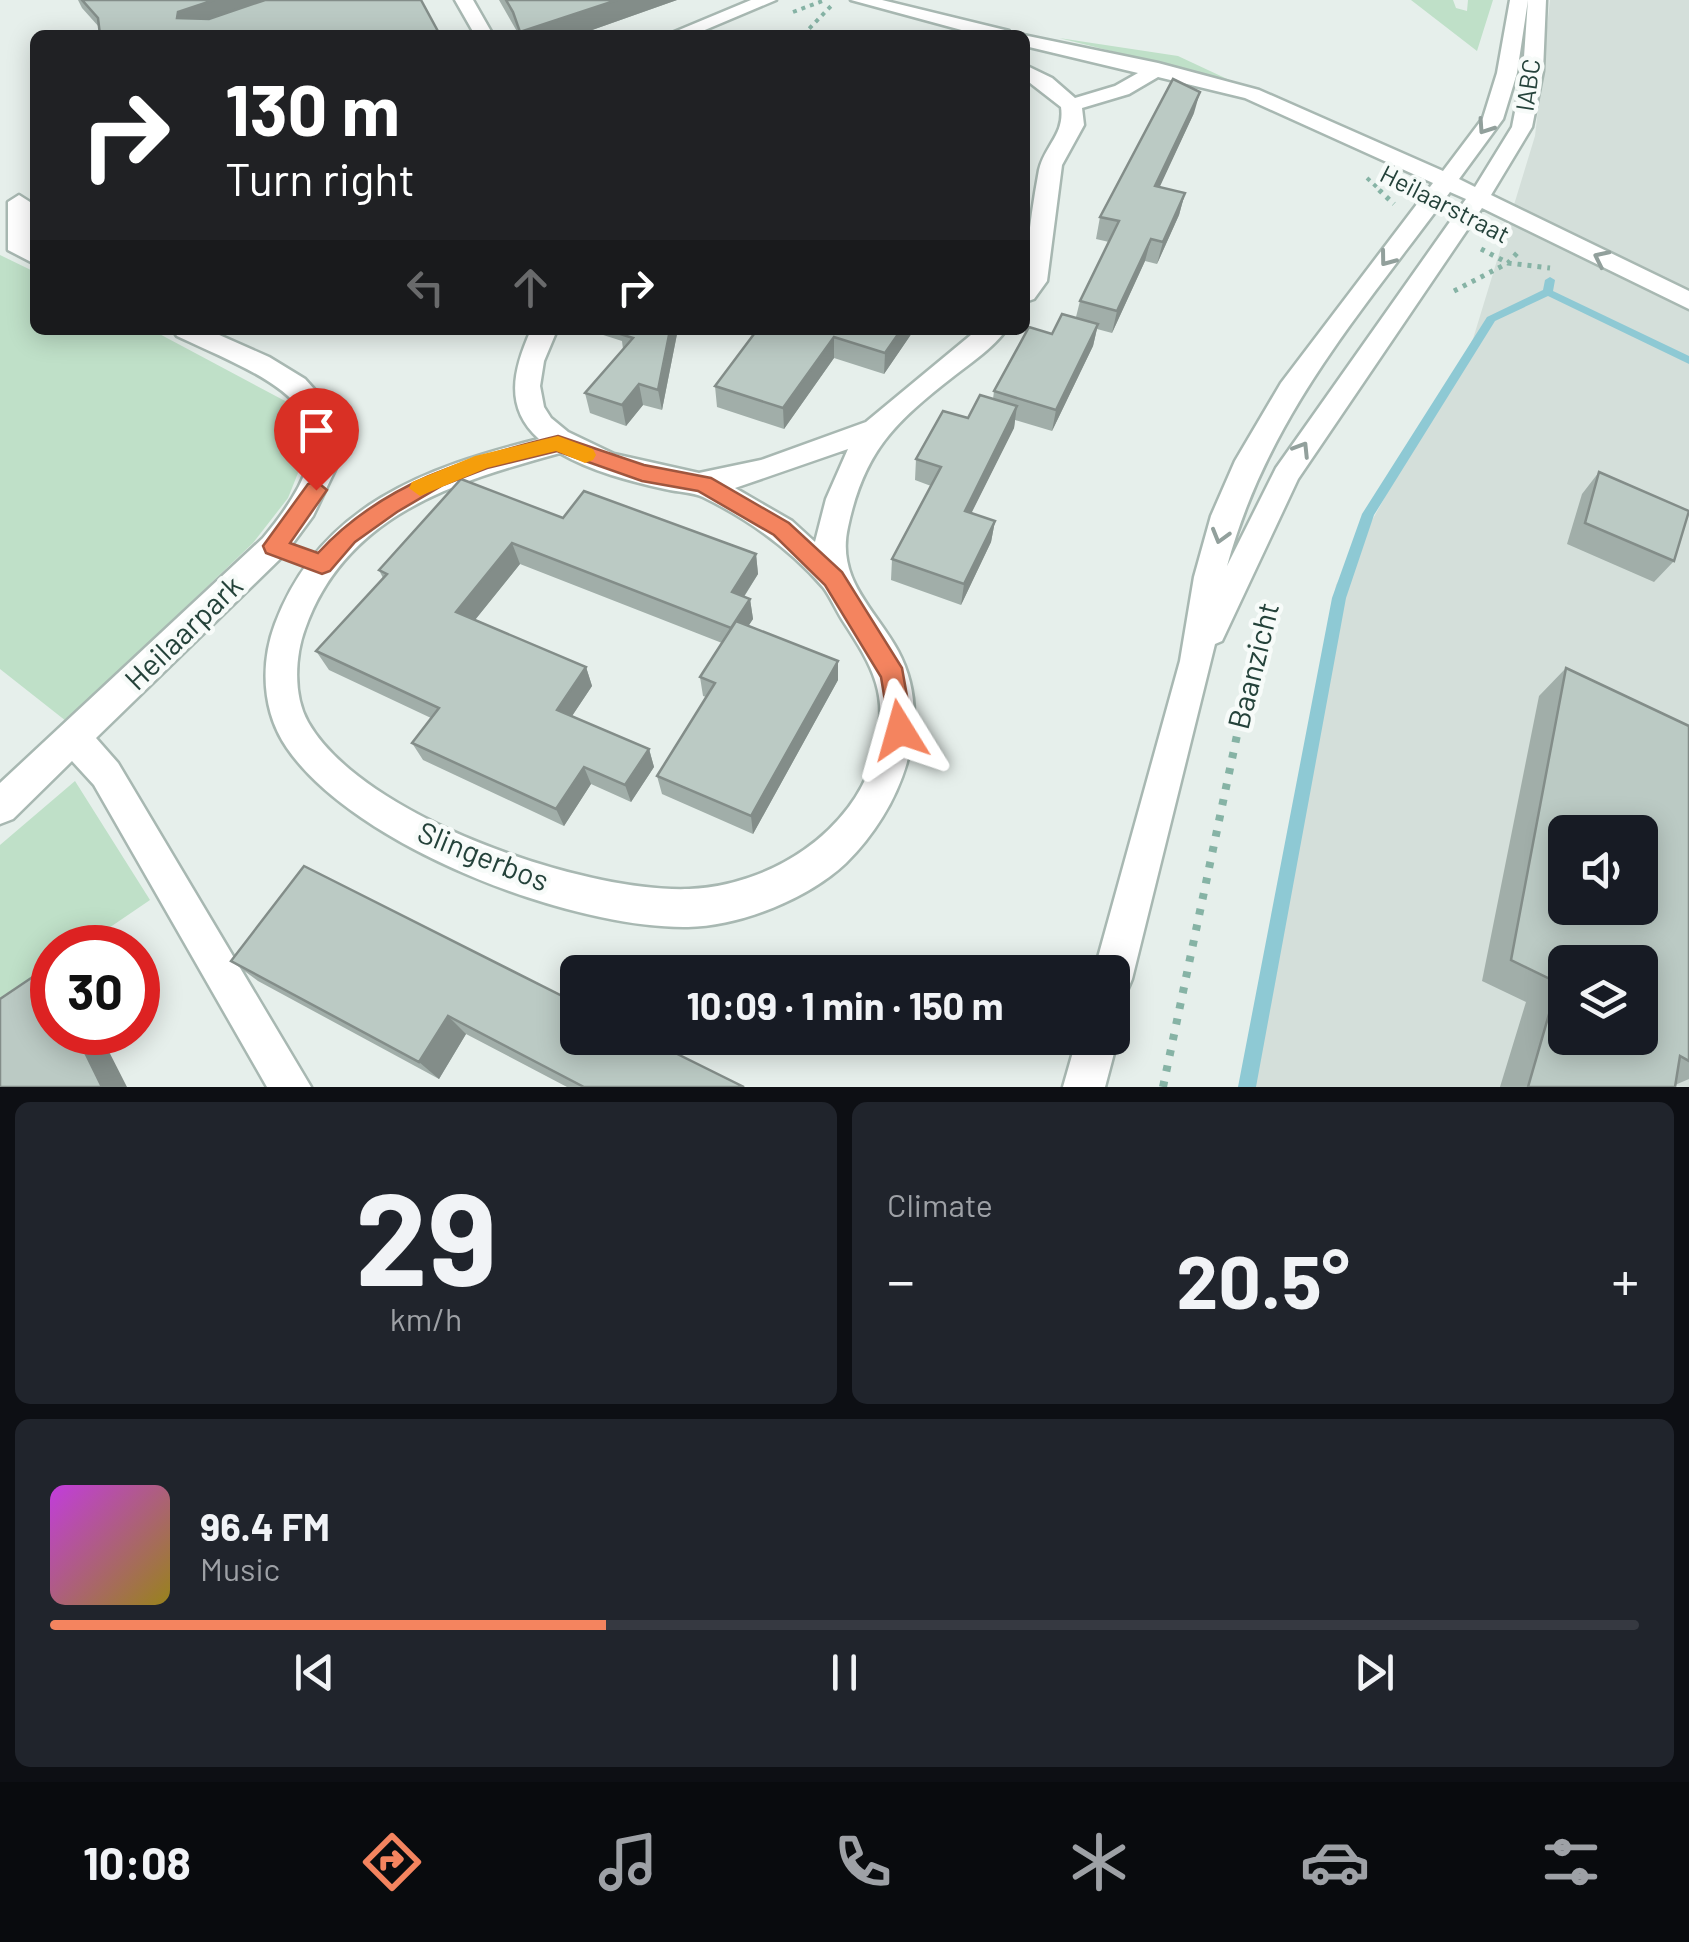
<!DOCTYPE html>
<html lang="en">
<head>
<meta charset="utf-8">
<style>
	:root { --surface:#171b24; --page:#20242c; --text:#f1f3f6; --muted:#9ea1a6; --line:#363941; --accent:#f4845f }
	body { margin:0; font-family:Barlow,sans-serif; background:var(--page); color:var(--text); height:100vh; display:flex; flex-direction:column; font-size:38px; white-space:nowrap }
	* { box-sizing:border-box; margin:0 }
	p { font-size:32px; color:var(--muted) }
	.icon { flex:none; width:55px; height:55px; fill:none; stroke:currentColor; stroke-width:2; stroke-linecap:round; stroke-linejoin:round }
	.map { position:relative; height:1087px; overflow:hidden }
	.panel { display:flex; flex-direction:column; gap:15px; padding:15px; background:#0d0f14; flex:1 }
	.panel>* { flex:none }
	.top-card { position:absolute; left:30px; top:30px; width:1000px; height:305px; border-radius:15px; box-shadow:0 5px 25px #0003; background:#202124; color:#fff; overflow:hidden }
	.buttons { position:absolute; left:1548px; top:815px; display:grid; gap:20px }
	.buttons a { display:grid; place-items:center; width:110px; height:110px; border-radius:15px; background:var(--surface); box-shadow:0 5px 25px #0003; font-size:50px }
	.speed { position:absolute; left:30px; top:925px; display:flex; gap:20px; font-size:50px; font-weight:700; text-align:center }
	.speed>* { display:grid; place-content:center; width:130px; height:130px; border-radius:50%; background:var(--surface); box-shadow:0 5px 25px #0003; line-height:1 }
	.speed .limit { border:15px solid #d22; background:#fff; color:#111 }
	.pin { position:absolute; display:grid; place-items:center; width:85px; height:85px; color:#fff; margin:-102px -42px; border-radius:50% 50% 50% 0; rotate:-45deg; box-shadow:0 0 10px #0007 }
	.pin .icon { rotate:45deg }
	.me { position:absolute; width:110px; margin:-55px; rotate:352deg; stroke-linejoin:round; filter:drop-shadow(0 0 8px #0008) }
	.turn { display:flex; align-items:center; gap:35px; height:210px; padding:0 30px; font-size:45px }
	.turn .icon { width:130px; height:130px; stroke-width:2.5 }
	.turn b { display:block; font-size:70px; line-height:85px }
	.lanes { display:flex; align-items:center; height:95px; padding:0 30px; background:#0003; justify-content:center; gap:50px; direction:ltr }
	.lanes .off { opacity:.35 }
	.big { font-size:75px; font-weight:700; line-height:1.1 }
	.panel .card { flex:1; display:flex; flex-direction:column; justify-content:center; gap:15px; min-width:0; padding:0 35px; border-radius:15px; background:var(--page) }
	.panel .dial { align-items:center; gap:0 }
	.dial b { font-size:130px; line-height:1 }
	.song { display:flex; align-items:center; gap:30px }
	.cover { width:120px; height:120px; border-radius:15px; background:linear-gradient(135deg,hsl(290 70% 55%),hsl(50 70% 35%)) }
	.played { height:10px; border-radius:5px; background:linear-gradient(90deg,var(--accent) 35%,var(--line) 35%) }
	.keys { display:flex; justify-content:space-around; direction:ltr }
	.heat { display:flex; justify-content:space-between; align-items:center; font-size:55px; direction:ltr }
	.panel .tiles { flex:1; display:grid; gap:15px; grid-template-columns:1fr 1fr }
	.card:last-child { grid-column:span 2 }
	.trip { position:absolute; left:560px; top:955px; width:570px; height:100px; border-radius:15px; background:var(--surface); box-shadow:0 5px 25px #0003; font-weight:700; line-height:100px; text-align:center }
	.menu { display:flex; height:160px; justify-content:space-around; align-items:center; background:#090b0e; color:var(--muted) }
	.menu .icon { width:70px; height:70px }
	.menu .current { color:var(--accent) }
	.menu b { font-size:45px; color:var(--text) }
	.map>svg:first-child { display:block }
</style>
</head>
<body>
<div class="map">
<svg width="1689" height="1087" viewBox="0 0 1689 1087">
	<rect width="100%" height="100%" fill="#e6efeb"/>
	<path fill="#d4dfda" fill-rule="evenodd" d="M1550 0H1689V1087H1248L1336 585 1473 339 1535 136ZM1565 832H1640V908H1565ZM1565 962H1640V1038H1565Z"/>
	<path fill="#bfe0c8" d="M1411 0H1453L1456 8 1467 11 1468 0H1493L1477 51Z
		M1059 38 1178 56 1255 92 1179 68Z
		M0 255 35 272V330H152L287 402 302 423 304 458 288 498 253 543 66 721 0 669Z
		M75 781 150 900 81 947 52 948V967L0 1002V845Z"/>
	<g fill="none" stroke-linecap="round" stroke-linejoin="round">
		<path fill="#8ec9d4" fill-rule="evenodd" d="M1550 277 1555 280 1553 291 1689 356V364L1548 296 1495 321 1374 515 1346 598 1256 1087H1238L1332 598 1362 514 1487 317 1543 290 1545 280Z"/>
		<defs>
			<path id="minor" d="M455 0H473L493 35H475Z
				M751 0H776L693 35H667Z
				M851 0H882L1009 31 1011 35H980Z
				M1510 0H1528L1517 73 1503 119 1459 179 1475 187 1512 127 1523 71 1528 0H1546L1543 71 1532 127 1491 195 1689 291V309L1482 208 1298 479 1222 641 1215 644 1132 979 1126 993 1112 999V972H1094L1180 661 1194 577 1211 516 1235 461 1281 383 1433 183 1245 98 1158 77 1129 94 1082 108 1084 125 1062 165 1047 281 1034 299 1025 302C1025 258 1031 213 1039 170 1045 145 1065 134 1061 107L1025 79V65L1052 78 1075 98 1115 86 1138 73 1025 46 1023 35 1158 63 1259 90 1443 171 1483 118 1497 73ZM1450 192 1466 199 1276 468 1227 566C1268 416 1360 314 1450 192Z
				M19 195 30 202 35 264 8 250V202Z
				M173 330H208L269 357 305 379 323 399 336 426V468L313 516 285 554 96 738 118 763 311 1087H267L94 785 72 761 13 819 0 824V783L263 538C368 413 285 386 177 336Z
				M531 330H557L544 361 540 386 544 407 551 418 568 432 614 454 699 473 761 460 866 422 977 330H1006C993 348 972 362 954 376 895 422 864 451 848 527 836 580 875 609 898 651 936 722 900 810 846 863 808 899 740 926 688 927 570 929 354 846 287 748 262 712 260 664 275 624 319 506 426 467 539 439 503 407 514 368 531 330ZM848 449 826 499 815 542 792 521 735 488ZM560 453C591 471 629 481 665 489 677 492 692 492 703 497 748 519 790 549 823 587 830 596 836 610 843 621 873 667 890 695 875 753 854 833 769 886 689 889 584 893 362 817 308 722 293 696 295 656 305 629 345 515 454 482 560 453Z
				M1112 1026 1118 1038 1105 1087H1063L1077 1038H1112Z"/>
		</defs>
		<use href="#minor" stroke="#a8b8b2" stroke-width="5"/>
		<path stroke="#86b3a5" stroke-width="4" stroke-dasharray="4 5" stroke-linecap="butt" d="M793 12 825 0
			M803 35 832 5
			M1367 178 1382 192"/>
		<path stroke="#86b3a5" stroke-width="5" stroke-dasharray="4 6" stroke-linecap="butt" d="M1379 190 1394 204
			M1481 249 1508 263 1550 268
			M1454 291 1508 263 1519 251"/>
		<path stroke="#86b3a5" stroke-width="6" stroke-dasharray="5 8" stroke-linecap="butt" d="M1240 723 1263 614"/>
		<path stroke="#86b3a5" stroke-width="8" stroke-dasharray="6 10" stroke-linecap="butt" d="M1163 1087 1240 721"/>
		<use href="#minor" fill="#fff" fill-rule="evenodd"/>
	</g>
	<path fill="#a1aea9" d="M78 0H421L99 27 82 8Z
		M499 0H677L578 35H519Z
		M1194 113 1159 187 1185 193 1179 215 1157 264 1145 261 1112 333 1097 329 1093 346 1052 431 1015 420 1014 428 971 513 995 521 991 542 961 605 891 580 892 559 931 486 915 480 916 459 993 399 994 391 1052 334 1076 317 1080 301 1109 242 1096 239 1100 217Z
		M596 330H680L677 334 662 410 643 405 626 426 590 413 585 393 623 349 622 341 597 333Z
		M757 330H914L884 374 834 358 784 429 717 407 715 386Z
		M1599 472 1674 561 1654 582 1567 544 1582 494Z
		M563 518 756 554 758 574 744 597 750 599 753 619 748 626 838 661V680L753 834 662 794 657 776 706 697 703 696 700 677 722 643 520 564 475 620 586 667 592 686 572 716 649 749 654 767 631 802 591 784 564 826 423 760 412 743 431 718 329 670 316 651 383 578 379 570Z
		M1566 668 1689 726V1079L1675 1085V1087H1500L1526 1002 1482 981 1539 696Z
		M231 961 744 1087H567L466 1034 439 1079 258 981Z"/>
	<path fill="#838d89" d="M214 0H279L187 35 177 18 178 12Z
		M617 0H677L578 35H520V32Z
		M1200 92 1194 113 1150 208 1155 186Z
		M1185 193 1179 215 1157 264 1163 242Z
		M1151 239 1145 261 1112 333 1117 311Z
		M1098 324 1093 346 1052 431 1056 410Z
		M670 330H680L677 334 662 410 658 390Z
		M901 330H914L884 374 885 353Z
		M834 337V358L784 429 783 408Z
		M639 384 643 405 626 426 622 405Z
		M1017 406 1014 428 962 532 965 511Z
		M995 521 991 542 961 605 964 584Z
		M512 543 520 564 466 631 456 612Z
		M756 554 758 574 734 612 732 592Z
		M750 599 753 619 734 648 731 628Z
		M838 661V680L753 834 751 816Z
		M586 667 592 686 564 728 557 710Z
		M649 749 654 767 631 802 625 785Z
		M584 767 591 784 564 826 556 809Z
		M43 970 52 976V989Z
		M448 1016 466 1034 439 1079 419 1062Z
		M75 1032H99L127 1087H102Z"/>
	<path fill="#bbcac4" stroke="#838d89" stroke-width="2.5" fill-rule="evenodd" d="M82 0H214L178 12 177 18 209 19 265 0H421L440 35H100L98 18Z
		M506 0H617L520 32 513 12Z
		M1173 79 1200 92 1155 186 1185 193 1163 242 1151 239 1117 311 1080 301 1119 221 1100 217Z
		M1062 314 1098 324 1056 410 994 391 1029 327 1052 334Z
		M624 330H670L658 390 639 384 622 405 585 393 633 338 620 334Z
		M757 330H901L885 353 834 337 783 408 715 386Z
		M980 395 1017 406 965 511 995 521 964 584 892 559 941 467 916 459 943 411 968 418Z
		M1599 472 1689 511 1674 561 1585 523Z
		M461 479 563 518 584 491 756 554 732 592 750 599 731 628 512 543 456 612 586 667 557 710 649 749 625 785 584 767 556 809 412 743 439 708 316 651 387 574 379 570Z
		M736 621 838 661 751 816 657 776 715 683 700 677Z
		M1566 668 1689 726V1061L1680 1056 1675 1087H1528L1558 983 1511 960ZM1565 832H1640V908H1565ZM1565 962H1640V1038H1565Z
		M304 866 578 1004V1038H645L744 1087H584L448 1016 419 1062 231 961Z
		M43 970 52 989V1032H75L102 1087H0V999Z"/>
	<defs><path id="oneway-chevron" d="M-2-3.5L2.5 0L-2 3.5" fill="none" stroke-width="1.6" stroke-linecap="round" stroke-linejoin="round" transform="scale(2.5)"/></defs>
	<g stroke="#92a09c">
		<use href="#oneway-chevron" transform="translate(1485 127) rotate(124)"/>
		<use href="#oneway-chevron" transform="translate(1601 258) rotate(-154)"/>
		<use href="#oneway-chevron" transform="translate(1387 259) rotate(127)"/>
		<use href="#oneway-chevron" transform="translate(1302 449) rotate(-58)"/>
		<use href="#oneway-chevron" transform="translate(1220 536) rotate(106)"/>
	</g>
	<path fill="#f4845f" stroke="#9f563e" stroke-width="2.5" d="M558 436 644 465 711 478 789 523 842 572 902 668 913 730 910 738 900 742 891 738 881 677 825 585 774 535 698 491 642 481 557 451 487 468 443 485 397 512 355 542 330 571 322 574 266 553 263 546 308 484 316 481 327 490 290 543 318 553C382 483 467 458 558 436Z"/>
	<path fill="#f59e0b" d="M558 436 593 449 596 455 593 460 585 463 556 451 487 468 420 496 409 488 412 482 475 456Z"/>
	<g text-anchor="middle" stroke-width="9" stroke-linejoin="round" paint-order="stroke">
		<g font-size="25" fill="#24423a" stroke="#f7fbf9">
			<text transform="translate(1528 85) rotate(-82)" y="9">IABC</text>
			<text transform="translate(1445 204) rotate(27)" y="9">Heilaarstraat</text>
		</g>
		<g font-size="30" fill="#24423a" stroke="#f7fbf9">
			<text transform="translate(184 633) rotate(-44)" y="10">Heilaarpark</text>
			<text transform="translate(1254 666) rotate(-76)" y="10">Baanzicht</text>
			<text transform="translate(483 857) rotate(22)" y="10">Slingerbos</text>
		</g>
	</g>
</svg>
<div class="buttons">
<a><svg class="icon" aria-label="sound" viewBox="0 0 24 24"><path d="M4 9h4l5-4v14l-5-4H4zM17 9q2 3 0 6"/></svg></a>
<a><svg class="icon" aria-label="layers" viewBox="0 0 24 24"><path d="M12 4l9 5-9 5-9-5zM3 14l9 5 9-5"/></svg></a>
</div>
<div class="speed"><div class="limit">30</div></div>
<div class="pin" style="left:316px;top:490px;background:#d93025"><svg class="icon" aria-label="arrive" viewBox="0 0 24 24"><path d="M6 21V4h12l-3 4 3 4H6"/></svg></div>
<svg class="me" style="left:900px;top:730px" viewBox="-20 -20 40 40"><path d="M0-17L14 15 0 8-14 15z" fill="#f4845f" stroke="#fff" stroke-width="4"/></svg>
<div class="trip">10:09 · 1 min · 150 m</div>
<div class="top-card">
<div class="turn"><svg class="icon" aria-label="right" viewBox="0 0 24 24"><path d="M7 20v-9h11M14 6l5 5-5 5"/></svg><div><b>130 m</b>Turn right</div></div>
<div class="lanes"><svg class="icon off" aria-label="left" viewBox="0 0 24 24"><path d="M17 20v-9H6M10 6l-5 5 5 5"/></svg><svg class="icon off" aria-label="ahead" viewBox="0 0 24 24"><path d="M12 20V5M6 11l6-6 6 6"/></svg><svg class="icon" aria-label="right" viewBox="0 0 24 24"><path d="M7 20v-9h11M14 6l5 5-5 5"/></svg></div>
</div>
</div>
<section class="panel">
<div class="tiles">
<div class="card dial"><b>29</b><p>km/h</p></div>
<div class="card"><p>Climate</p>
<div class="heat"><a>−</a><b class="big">20.5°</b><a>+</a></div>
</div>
<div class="card">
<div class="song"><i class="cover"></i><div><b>96.4 FM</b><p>Music</p></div></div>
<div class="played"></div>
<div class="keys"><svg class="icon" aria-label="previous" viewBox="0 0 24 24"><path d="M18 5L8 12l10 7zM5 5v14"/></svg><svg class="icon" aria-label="pause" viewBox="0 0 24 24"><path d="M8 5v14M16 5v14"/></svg><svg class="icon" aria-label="next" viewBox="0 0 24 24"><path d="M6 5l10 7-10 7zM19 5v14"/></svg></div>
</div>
</div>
</section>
<nav class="menu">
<b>10:08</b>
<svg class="icon current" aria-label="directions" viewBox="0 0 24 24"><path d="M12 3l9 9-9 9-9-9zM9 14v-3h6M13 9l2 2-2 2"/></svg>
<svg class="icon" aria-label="music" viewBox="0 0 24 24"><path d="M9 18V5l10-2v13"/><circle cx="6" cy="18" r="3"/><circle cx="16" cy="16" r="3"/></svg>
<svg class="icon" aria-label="phone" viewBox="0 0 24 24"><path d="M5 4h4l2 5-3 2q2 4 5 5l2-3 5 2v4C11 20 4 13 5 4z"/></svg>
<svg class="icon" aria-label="climate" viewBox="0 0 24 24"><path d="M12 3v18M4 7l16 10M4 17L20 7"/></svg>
<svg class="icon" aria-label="car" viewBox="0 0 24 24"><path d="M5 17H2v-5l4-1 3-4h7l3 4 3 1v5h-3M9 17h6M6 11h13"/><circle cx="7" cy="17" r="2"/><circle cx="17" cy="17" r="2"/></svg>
<svg class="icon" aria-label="filters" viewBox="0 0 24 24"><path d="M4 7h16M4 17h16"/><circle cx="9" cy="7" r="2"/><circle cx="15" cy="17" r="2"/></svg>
</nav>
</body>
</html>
